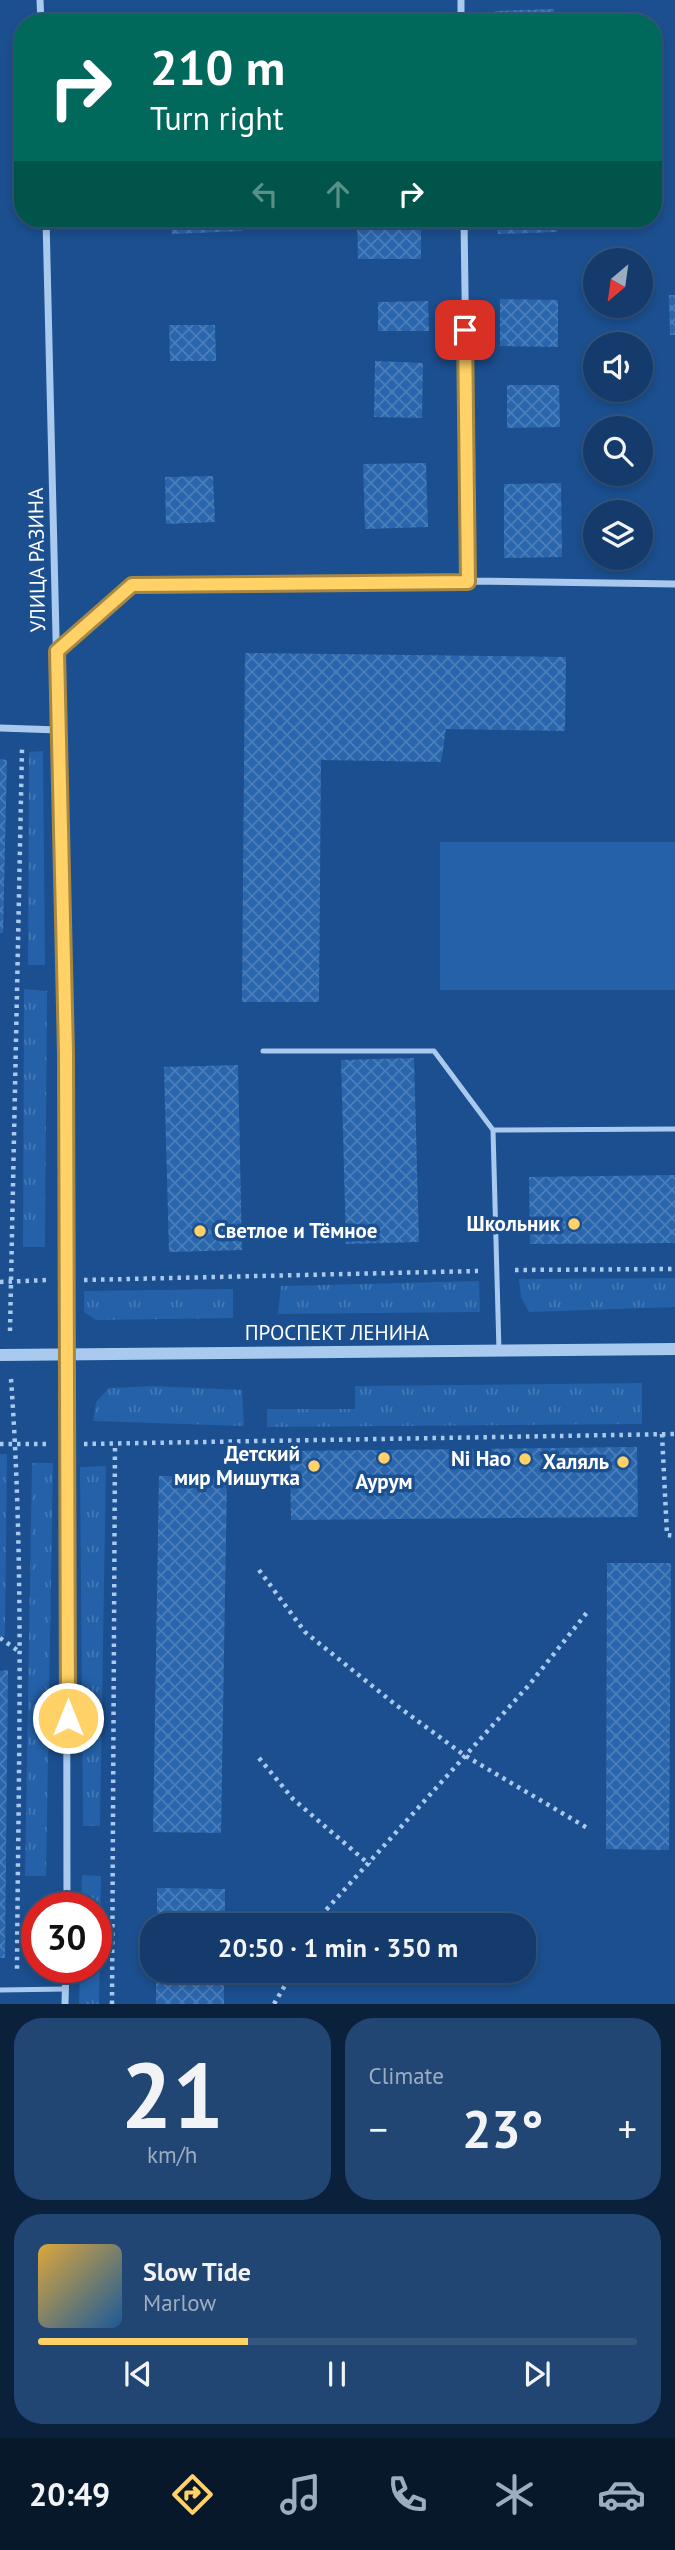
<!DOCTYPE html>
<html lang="en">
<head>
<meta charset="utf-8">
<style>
	:root { --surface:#143b6b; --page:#214673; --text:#f1f3f6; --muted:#9dadc1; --line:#33557e; --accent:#ffd166 }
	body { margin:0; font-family:"PT Sans",sans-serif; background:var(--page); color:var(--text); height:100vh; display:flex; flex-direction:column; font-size:26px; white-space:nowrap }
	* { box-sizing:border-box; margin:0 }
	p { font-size:23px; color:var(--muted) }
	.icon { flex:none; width:38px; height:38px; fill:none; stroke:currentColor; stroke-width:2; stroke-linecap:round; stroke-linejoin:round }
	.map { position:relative; height:2004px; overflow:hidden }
	.side { display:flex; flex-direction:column; gap:14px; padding:14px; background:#0b203b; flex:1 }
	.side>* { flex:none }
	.top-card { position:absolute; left:14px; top:14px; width:648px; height:214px; border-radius:28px; box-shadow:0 4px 10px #0003,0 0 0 2px var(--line); background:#00695c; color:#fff; overflow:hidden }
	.needle { width:46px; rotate:209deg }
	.controls { position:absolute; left:583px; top:248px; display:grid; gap:14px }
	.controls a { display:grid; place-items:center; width:70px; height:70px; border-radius:50%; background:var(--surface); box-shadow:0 4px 10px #0003,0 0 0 2px var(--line); font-size:35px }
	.speed { position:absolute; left:21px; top:1892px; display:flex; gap:14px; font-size:35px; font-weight:700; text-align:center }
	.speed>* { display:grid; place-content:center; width:91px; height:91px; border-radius:50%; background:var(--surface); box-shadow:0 4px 10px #0003,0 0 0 2px var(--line); line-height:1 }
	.speed .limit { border:10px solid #d22; background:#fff; color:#111 }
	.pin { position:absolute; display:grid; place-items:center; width:60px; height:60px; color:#fff; margin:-30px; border-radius:14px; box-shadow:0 4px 10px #0006 }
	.me { position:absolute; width:77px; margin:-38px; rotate:0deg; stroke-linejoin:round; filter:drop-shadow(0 0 5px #0008) }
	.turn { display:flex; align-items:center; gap:24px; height:147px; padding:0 21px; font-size:32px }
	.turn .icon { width:91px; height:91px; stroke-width:2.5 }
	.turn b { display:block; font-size:49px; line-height:60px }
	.lanes { display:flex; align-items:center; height:66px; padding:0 21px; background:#0003; justify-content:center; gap:35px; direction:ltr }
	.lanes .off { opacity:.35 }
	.big { font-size:52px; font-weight:800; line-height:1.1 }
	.side .widget { flex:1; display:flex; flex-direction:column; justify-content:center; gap:10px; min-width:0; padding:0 24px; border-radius:28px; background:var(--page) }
	.side .dial { align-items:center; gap:0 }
	.dial b { font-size:91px; line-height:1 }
	.song { display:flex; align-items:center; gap:21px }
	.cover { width:84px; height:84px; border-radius:10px; background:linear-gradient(135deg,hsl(40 70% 55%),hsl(210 70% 35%)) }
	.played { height:7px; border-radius:4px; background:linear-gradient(90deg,var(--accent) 35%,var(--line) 35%) }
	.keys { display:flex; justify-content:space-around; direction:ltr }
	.heat { display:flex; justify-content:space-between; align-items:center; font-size:38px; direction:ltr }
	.side .tiles { flex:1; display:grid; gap:14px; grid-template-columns:1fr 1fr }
	.widget:last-child { grid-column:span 2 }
	.trip { position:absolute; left:140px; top:1913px; width:396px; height:70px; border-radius:28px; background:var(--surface); box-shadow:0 4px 10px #0003,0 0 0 2px var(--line); font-weight:800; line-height:70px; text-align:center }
	.tab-bar { display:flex; height:112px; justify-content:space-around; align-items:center; background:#08182b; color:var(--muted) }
	.tab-bar .icon { width:49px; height:49px }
	.tab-bar .on { color:var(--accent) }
	.tab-bar b { font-size:32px; color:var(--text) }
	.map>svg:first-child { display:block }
</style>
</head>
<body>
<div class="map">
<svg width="675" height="2004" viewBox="0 0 675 2004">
	<defs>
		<pattern id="grass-tufts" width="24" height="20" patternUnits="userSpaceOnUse" patternTransform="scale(1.75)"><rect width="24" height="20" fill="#2461a8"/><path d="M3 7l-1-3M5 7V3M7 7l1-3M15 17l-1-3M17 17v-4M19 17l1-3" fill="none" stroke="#4579b5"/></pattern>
		<pattern id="building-cross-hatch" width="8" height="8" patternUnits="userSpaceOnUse" patternTransform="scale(1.75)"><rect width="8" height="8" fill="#2a66ad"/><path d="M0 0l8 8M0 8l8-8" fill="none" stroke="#4a7db9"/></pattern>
	</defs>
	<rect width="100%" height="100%" fill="#1b4f8f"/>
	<path fill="url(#grass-tufts)" d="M43 751 45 965H28L29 752Z
		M24 989 47 991 45 1247H23Z
		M675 1278V1307L529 1312 521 1297 519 1279Z
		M479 1281 480 1312 278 1314 281 1286Z
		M233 1289V1318L96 1320 84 1312V1291Z
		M642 1383V1424L267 1427V1409H355V1386Z
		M154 1386 242 1390 244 1426 93 1421 96 1402 109 1388Z
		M0 1454H7L5 1636 0 1637Z
		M32 1463H53L46 1876H25Z
		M106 1466 100 1826H83L80 1467Z
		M82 1875 101 1876 99 2004H79L80 1967H96V1908L81 1907Z"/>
	<path fill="#2461a8" d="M440 842H675V990H440Z"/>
	<path fill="url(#building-cross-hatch)" d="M554 9V23H496L495 11Z
		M364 14 420 15V23H364Z
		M171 219H243V231L172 234Z
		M421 219V259H358L357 220Z
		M497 219H557V232L498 234Z
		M669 295H675V335H670Z
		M500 299 558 300V347L500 346Z
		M428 301 429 331H378V302Z
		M169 325H215L216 361H170Z
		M375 361 423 363 422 418 374 417Z
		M507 385H559L560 427 507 428Z
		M426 463 428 527 365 529 363 464Z
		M213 476 215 522 166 524 165 477Z
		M561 483 562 557 504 558V484Z
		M245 653 566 657 565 731 446 729 441 762 321 760 319 1002H242Z
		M0 759 7 760 3 933H0Z
		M414 1058 419 1242 346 1244 341 1060Z
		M238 1065 242 1250 169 1252 164 1067Z
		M675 1175V1243L530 1244 529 1177Z
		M637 1447 638 1517 291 1520 290 1451Z
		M159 1476 227 1477 221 1833 153 1832Z
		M607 1563H671L669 1850 606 1849Z
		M8 1670 5 1958H0V1671Z
		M157 1888 225 1889V1925H157Z
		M156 1970H224V2004H156Z"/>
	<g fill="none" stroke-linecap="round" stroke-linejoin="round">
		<path stroke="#a9c9ee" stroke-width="4.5" stroke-dasharray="3.5 5" stroke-linecap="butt" d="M515 1270 675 1269
			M84 1280 478 1271
			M0 1282 48 1280
			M10 1331 22 749
			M11 1379C25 1575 18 1774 17 1972
			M662 1434 667 1535 675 1536
			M0 1444H48
			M84 1444 675 1434
			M259 1570 305 1632 396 1705 464 1755 589 1829
			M0 1638 17 1650
			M259 1758 293 1799 370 1865
			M319 1925 326 1910 529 1685 589 1610
			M112 2004 115 1443
			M274 2004 294 1970"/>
		<path stroke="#a9c9ee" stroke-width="5" d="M263 1051H434L493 1130
			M499 1351 493 1130 675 1129
			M0 1990 66 1989"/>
		<path stroke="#a9c9ee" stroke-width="7" d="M40 0 41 23
			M461 0V23
			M46 219 66 1053 67 1908
			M464 219 469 581
			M57 651 132 585 469 581 675 584
			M0 728 59 730
			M65 2004 66 1967"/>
		<path stroke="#a9c9ee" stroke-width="12" d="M0 1355 675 1349"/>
	</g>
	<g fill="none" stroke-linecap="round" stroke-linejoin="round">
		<defs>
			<path id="route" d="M68 1718 66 1053 57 651 132 585 468 582 465 330"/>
		</defs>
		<use href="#route" stroke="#a68842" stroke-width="18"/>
		<use href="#route" stroke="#ffd166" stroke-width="12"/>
	</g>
	<g fill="#ffd166" stroke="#1b4f8f" stroke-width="2.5">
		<circle cx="574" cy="1224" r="7"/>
		<circle cx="200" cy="1231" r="7"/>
		<circle cx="384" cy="1458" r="7"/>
		<circle cx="525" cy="1459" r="7"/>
		<circle cx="623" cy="1462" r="7"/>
		<circle cx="314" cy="1466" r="7"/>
	</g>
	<g text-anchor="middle" stroke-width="7" stroke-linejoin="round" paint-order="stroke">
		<g font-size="21" fill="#fff" stroke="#1b4f8f">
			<text transform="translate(37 560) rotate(-91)" y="7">УЛИЦА РАЗИНА</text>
			<text x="337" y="1340">ПРОСПЕКТ ЛЕНИНА</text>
		</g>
		<g font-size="21" font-weight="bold" fill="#fff" stroke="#1b4f8f" text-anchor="end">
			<text x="560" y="1231">Школьник</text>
			<text x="214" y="1238" text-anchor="start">Светлое и Тёмное</text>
			<text x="300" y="1461">Детский<tspan x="300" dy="24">мир Мишутка</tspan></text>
			<text x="511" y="1466">Ni Hao</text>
			<text x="609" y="1469">Халяль</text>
			<text x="384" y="1489" text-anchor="middle">Аурум</text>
		</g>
	</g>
</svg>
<div class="controls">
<a><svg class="needle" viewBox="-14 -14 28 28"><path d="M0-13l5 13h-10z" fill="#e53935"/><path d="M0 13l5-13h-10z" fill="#9dadc1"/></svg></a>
<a><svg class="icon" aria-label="sound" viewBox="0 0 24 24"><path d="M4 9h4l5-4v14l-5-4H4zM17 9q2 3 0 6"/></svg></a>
<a><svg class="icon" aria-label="search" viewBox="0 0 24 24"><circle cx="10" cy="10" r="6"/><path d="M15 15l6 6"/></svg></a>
<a><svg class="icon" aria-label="layers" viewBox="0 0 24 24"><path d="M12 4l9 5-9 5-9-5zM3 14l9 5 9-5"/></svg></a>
</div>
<div class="speed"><div class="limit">30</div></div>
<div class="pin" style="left:465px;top:330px;background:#d93025"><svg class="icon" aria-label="arrive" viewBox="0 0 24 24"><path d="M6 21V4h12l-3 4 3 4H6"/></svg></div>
<svg class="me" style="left:68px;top:1718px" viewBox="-20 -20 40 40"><circle r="17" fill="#ffd166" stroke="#fff" stroke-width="3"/><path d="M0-11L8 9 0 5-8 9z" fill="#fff"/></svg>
<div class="trip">20:50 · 1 min · 350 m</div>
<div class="top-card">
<div class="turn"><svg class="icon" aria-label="right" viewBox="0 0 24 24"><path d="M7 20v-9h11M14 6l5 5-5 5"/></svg><div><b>210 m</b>Turn right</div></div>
<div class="lanes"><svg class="icon off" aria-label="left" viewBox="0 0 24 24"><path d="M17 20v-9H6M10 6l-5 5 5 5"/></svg><svg class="icon off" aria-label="ahead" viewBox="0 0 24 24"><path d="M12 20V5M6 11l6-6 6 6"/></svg><svg class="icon" aria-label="right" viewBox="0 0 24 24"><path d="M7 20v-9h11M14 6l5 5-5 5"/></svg></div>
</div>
</div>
<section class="side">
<div class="tiles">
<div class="widget dial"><b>21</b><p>km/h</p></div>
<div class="widget"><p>Climate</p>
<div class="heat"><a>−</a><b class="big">23°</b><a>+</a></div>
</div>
<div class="widget">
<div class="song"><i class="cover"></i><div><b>Slow Tide</b><p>Marlow</p></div></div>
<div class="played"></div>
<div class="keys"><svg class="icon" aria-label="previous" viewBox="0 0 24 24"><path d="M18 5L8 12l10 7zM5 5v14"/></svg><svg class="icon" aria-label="pause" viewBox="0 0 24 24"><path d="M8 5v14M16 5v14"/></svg><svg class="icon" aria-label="next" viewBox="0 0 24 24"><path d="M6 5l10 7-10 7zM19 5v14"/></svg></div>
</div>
</div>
</section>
<nav class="tab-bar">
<b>20:49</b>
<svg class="icon on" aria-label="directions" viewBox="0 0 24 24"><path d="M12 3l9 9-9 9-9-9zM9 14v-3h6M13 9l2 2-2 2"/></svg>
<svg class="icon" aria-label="music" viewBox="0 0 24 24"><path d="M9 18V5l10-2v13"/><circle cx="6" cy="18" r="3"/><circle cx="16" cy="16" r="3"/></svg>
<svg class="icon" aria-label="phone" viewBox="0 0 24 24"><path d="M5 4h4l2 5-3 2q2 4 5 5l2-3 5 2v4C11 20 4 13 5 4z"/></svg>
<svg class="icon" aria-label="climate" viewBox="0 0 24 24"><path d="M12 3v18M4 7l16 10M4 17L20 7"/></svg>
<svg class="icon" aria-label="car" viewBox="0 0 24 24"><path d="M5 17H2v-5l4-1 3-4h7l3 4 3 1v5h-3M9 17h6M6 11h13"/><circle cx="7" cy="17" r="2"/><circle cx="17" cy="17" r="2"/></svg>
</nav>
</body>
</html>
